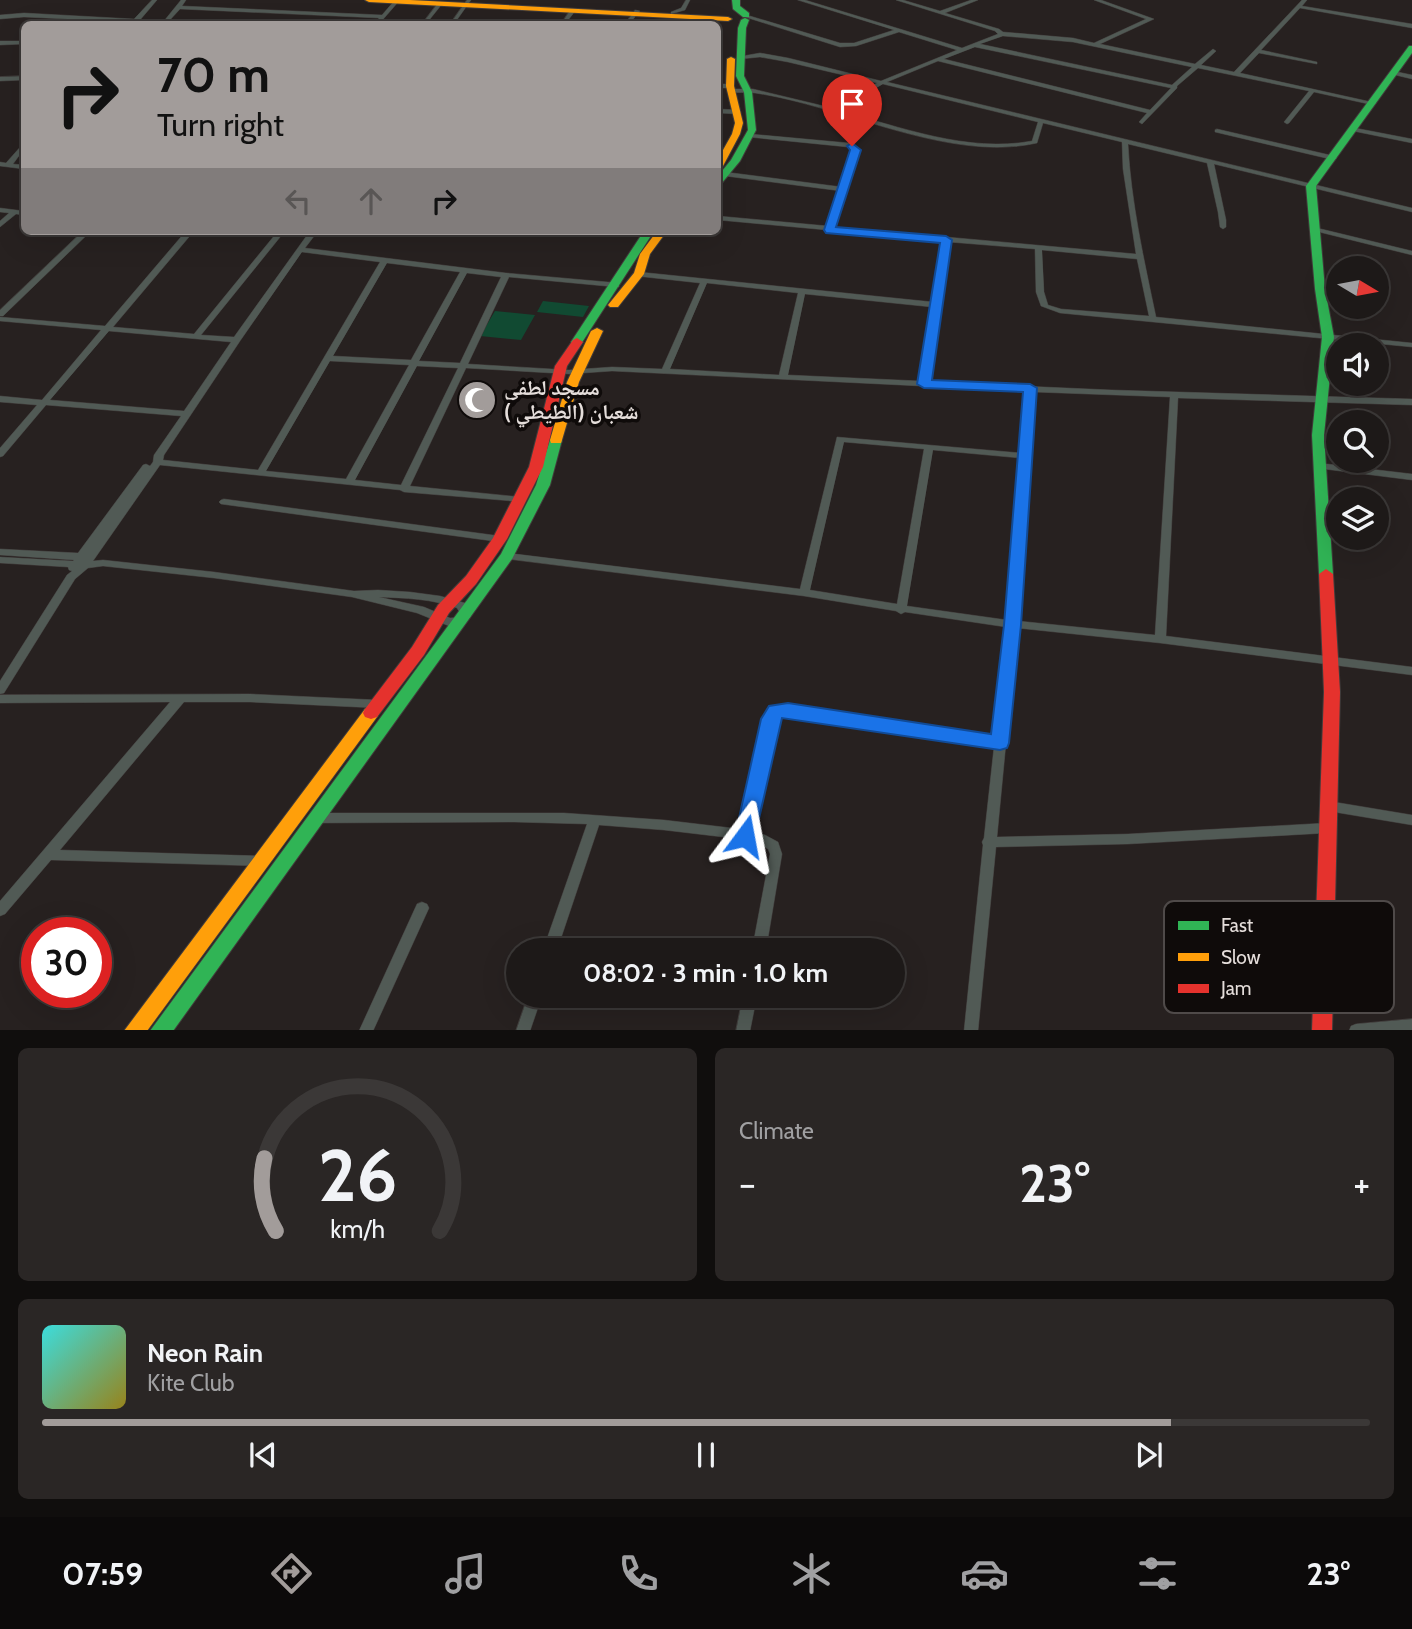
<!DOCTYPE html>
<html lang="en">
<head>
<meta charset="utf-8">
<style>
	:root { --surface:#1d1918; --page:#2a2625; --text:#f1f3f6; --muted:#a0a0a2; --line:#3b3837; --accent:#a29c9a }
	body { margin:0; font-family:Cabin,"Noto Naskh Arabic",sans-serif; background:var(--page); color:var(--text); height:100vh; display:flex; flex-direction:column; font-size:26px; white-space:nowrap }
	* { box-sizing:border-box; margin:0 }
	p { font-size:23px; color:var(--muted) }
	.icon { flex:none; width:38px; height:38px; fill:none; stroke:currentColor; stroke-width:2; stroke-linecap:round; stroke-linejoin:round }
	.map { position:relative; height:1030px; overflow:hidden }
	.panel { display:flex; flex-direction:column; gap:18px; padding:18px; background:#100e0d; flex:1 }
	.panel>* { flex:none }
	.hud { position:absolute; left:21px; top:21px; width:700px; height:214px; border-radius:10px; box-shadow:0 7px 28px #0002,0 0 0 2px var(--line); background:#a29c9a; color:#111; overflow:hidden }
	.needle { width:46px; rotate:100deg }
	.controls { position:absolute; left:1326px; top:256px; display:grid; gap:14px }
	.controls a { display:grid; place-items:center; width:63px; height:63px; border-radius:50%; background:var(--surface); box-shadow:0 7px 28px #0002,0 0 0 2px var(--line); font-size:35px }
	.speed { position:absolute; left:21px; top:917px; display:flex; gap:14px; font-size:35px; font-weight:700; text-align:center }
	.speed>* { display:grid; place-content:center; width:91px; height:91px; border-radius:50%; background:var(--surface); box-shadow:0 7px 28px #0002,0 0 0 2px var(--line); line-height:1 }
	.speed .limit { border:10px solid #d22; background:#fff; color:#111 }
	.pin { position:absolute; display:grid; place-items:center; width:60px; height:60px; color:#fff; margin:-72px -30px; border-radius:50% 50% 50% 0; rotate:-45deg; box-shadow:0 0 7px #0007 }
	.pin .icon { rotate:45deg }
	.me { position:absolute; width:77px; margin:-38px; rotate:13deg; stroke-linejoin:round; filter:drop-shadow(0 0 5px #0008) }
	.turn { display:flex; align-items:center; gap:24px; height:147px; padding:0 21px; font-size:32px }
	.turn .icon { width:91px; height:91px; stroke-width:2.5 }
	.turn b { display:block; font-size:49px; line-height:60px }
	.lanes { display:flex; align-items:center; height:66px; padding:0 21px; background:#0003; justify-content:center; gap:35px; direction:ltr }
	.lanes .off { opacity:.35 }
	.big { font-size:52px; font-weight:700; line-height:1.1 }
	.panel .widget { flex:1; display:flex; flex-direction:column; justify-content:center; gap:10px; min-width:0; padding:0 24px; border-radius:10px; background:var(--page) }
	.panel .dial { align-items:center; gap:0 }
	.dial svg { height:182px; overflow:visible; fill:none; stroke:var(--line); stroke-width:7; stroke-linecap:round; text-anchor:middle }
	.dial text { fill:var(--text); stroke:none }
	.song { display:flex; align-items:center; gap:21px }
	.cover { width:84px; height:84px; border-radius:10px; background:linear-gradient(135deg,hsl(180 70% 55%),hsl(50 70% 35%)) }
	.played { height:7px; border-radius:4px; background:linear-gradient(90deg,var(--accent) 85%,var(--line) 85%) }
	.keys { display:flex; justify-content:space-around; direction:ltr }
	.heat { display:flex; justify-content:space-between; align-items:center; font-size:38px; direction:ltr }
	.panel .tiles { flex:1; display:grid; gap:18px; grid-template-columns:1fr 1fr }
	.widget:last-child { grid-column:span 2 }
	.trip { position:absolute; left:506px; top:938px; width:399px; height:70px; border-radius:35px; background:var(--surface); box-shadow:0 7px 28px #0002,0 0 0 2px var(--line); font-weight:700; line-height:70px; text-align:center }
	.dock { display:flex; height:112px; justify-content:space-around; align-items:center; background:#0c0a0a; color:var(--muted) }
	.dock .icon { width:49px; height:49px }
	.dock .on { color:var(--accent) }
	.dock b { font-size:32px; color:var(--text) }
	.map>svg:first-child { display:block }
</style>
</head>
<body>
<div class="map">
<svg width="1412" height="1031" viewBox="0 0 1412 1031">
	<rect width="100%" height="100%" fill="#272120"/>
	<path fill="#114a32" d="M543 301 589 306 583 317 537 312Z
		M495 311 535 315 521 340 480 336Z"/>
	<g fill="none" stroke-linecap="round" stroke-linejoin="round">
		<defs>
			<path id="street" d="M152 0H157L140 20 164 21 181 0H186L182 6 382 15 395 0 399 1 379 24H374L379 18 180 9 169 21 191 22 193 24 137 23 135 24H131L132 22 24 17 0 19V15L24 13 134 19Z
				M467 0H471L454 24H450Z
				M686 0H690L685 10 671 14V12L681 8Z
				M798 0H805L962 48 998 34 995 31 896 0H903L940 11 971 0H978L945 13 999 29 1003 32 1073 38 1094 43 1146 19 1094 0H1101L1154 19 1100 44 1195 64 1213 49 1216 51 1215 52 1201 65 1234 72 1302 0H1307L1302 6 1412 24V28L1300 8 1261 50 1317 62V64L1259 53 1240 73 1376 103 1373 105 1314 92 1289 123 1287 124 1284 122 1309 91 1198 68 1177 86V88L1142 124 1139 122 1147 113 938 61 887 82 1412 208V212L1214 164 1226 220V227L1223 229 1220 227 1218 212 1207 163 1128 144C1131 202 1144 260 1156 317L1412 343V347L1060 313 1041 306 1036 292 1035 249 949 242 929 382 1112 390 1412 399V405L1178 398 1166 636 1412 667V675L1160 643 1017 628 997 837 1128 834 1327 823 1331 824 1333 828 1331 832 1327 833 1128 844 996 847 978 1031H964L983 845 982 842 984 838 994 747 788 714 779 715 777 720 752 831 765 835 778 842 782 854 766 950H752L770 854 768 849 757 843 740 839 664 830 599 825 557 950H543L587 824 514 822 315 823 311 822 309 818 311 814 315 813H564L664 820 740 829 765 719 772 708 788 706 995 738 1006 627 905 612 901 614 896 611 804 596 507 559 502 556 507 553 800 589 837 437 1021 453 1025 391 612 371 569 374 466 368 410 486 521 497 526 500 524 502 404 492 400 490 160 465 93 561 103 560 214 572 354 591 378 590 410 592 440 596 465 603 471 615 470 618H465V623L449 626 417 613 352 597 214 578 103 566 88 568 75 579 4 693 0 694V681L67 575 72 571 69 570 68 567 0 563V557L73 561 74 560 0 555V549L78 553 143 465 146 464 150 466 153 462 154 455 181 416 46 405 3 456 0 457V448L37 405 0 402V396L42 400 101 330 0 321V317L105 326 186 231H194L113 327 194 334 274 236 248 233 244 231H285L201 335 234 337 310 231H318L305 248 506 273 619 283V287H616L509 277 468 364 569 370 612 367 662 369 700 283 636 276V272H639L933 302 942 241 833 231 830 232 827 230 718 220V216L828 226 841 191 725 176 722 174 725 172 842 187 852 149 848 147 748 137V135L750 134 849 143 857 147 848 189 835 227 1136 254 1123 169 1122 142 1043 123 1037 143C948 163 844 106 755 93 746 92 737 93 728 92L727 91 730 89H753L832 108 877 83 788 62 760 57 740 59 737 57 760 53 788 58 881 81 957 50 899 32 856 46 840 47 745 17 750 16 840 43H854L894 30ZM1003 36 1073 42 1192 67 1172 85 980 44ZM975 47 1171 88 1150 110 944 59ZM883 84 1038 122 1032 141C968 153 900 127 838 110ZM1042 250 1137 259 1149 316 1061 309 1048 305 1044 292ZM302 252 380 262 258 470 163 460 164 455 240 341ZM387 263 460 272 411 360 333 356ZM467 273 501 277 460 363 419 361ZM707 283 798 293 779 375 670 369ZM805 294 932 307 920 381 788 375ZM109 331 231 342 184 411 50 400ZM330 361 409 365 346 479 266 471ZM417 366 458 368 401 485 355 480ZM1034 392 1170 397 1155 635 1018 621ZM844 442 924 449 897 604 810 590ZM933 450 1020 458 1007 620 907 606ZM379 597C405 598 433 599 457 608L462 617 450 618 424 607Z
				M438 3 442 4 426 24H422Z
				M571 9 576 10 565 24H561Z
				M635 10 640 11 629 24H625Z
				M0 41H24V44L0 45Z
				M1393 71 1412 75V79L1391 74V72Z
				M24 76V80L0 81V77Z
				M718 84H730L733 86 730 88H718Z
				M718 109 738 110 741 112 738 114 718 113Z
				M1355 128 1412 139V143L1353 131 1352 130Z
				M1217 129 1334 156 1337 158 1334 160 1215 132V130Z
				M24 144V149L13 164 24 165V169L0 166V162L6 163 22 145Z
				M0 208 24 211V215L16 214 0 227V221L9 213 0 212Z
				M1313 227 1412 251V255L1311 230V228Z
				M83 231H91L3 316H0V310Z
				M1319 463 1412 474V480L1316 468 1314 466Z
				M224 499 500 536 505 539 500 542 221 504 219 502 221 500Z
				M250 694 378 700 382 701 384 704 382 707 378 708 250 702H184L60 850 261 856 266 857 267 861 266 865 261 866 51 860 5 914 0 916V901L170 702 0 703V695Z
				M1328 801 1412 815V825L1328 811 1324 809 1322 806 1324 803Z
				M422 902 427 904 429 908 373 1031H359L417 904Z
				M528 996H542L530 1031H516Z
				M743 996H757L750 1031H736Z
				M1412 1019V1031H1349L1351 1026 1356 1024Z"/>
			<path id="fast" d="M732 0H740V6L749 13V17H743L733 9Z
				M745 18 749 20 746 28 744 76 752 92 756 130 740 161 721 184 718 185V176L731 160 748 130 744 92 736 76 738 28 741 20Z
				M1409 46H1412V53L1316 186 1325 289 1334 337 1324 435 1333 574 1326 579 1319 574 1312 435 1322 337 1315 289 1306 186Z
				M644 231H654L581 344H573L571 342Z
				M556 436 562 440 550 485 512 559 173 1031H150L501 554 536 485 550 440Z"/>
			<path id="slow" d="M365 0H410L728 17 732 19 728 21 369 2Z
				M731 57 735 59 734 86 743 123 740 134 723 166 718 169V159L732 134 735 123 726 86 727 59Z
				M657 231H667L650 254 644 274 618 307H610L608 305 634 273 640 254Z
				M597 328 603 331 579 382 562 440 561 443H551L550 440 567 382 591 331Z
				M371 707 377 709 379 713 377 717 147 1031H124L365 709Z"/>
			<path id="jam" d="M577 338 583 342 567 366 543 467 507 539 476 584 449 613 424 655 377 717 371 719 365 717 363 713 365 709 412 647 438 605 466 576 493 538 529 467 555 366 573 340Z
				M1326 569 1333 574 1340 692 1332 1031H1312L1324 692 1319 574Z"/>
		</defs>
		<use href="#street" stroke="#413c3b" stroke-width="1"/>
		<use href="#fast" stroke="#413c3b" stroke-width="2"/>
		<use href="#slow" stroke="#413c3b" stroke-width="2"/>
		<use href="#jam" stroke="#413c3b" stroke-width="2"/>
		<use href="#street" fill="#515a55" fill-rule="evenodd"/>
		<use href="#fast" fill="#30b455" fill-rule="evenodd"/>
		<use href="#slow" fill="#ff9f0a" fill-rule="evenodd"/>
		<use href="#jam" fill="#e5322d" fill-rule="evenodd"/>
	</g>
	<path fill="#1a73e8" stroke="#114b97" stroke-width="2" d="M852 143 861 150 836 227 946 236 952 240 932 380 1030 384 1037 388 1021 625 1009 743 1007 748 1000 750 782 718 755 836 752 842 745 844 738 842 735 836 761 719 769 706 788 703 991 734 1004 625 1023 392 924 388 917 384 940 243 826 233 824 230 850 150 847 146Z"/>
	<defs>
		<symbol id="mosque-disc" viewBox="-11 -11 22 22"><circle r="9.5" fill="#a29c9a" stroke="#0f0b0a"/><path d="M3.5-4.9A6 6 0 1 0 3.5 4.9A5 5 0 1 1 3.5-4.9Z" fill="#fff"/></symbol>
	</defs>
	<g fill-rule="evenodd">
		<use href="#mosque-disc" x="455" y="378" width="44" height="44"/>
	</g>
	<g text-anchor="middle" stroke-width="7" stroke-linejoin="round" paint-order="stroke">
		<g font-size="21" font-weight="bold" fill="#e5dedb" stroke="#0f0b0a" text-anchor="start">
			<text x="504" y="395">مسجد لطفي<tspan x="504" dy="24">شعبان (الطيطي )</tspan></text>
		</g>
	</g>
	<rect x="1164" y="901" width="230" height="112" rx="10" fill="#0f0b0a" stroke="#4f4a49" stroke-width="2"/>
	<rect x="1178" y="921" width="31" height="9" fill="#30b455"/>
	<rect x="1178" y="953" width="31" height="8" fill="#ff9f0a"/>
	<rect x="1178" y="984" width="31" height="9" fill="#e5322d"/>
	<g font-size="19" fill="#e5dedb">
		<text x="1221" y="932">Fast</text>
		<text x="1221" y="964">Slow</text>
		<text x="1221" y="995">Jam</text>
	</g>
</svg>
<div class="controls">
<a><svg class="needle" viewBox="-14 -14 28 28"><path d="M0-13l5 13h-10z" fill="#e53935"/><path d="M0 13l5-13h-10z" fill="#a0a0a2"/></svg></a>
<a><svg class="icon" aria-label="sound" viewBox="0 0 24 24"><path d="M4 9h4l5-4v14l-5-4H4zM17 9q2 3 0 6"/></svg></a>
<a><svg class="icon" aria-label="search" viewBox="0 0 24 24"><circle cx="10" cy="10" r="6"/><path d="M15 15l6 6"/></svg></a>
<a><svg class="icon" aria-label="layers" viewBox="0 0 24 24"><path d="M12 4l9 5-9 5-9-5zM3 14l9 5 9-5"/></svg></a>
</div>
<div class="speed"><div class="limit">30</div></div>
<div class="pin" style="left:852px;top:146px;background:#d93025"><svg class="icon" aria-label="arrive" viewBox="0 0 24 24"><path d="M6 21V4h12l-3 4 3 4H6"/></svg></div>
<svg class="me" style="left:745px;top:836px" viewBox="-20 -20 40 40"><path d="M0-17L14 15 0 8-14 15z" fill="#1a73e8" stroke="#fff" stroke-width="4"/></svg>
<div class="trip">08:02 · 3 min · 1.0 km</div>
<div class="hud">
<div class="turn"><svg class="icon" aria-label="right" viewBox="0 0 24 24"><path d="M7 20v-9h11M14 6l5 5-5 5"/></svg><div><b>70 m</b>Turn right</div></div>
<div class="lanes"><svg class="icon off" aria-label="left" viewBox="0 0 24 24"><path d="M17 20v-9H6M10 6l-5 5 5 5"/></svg><svg class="icon off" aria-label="ahead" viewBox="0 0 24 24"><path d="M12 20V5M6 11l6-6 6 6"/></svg><svg class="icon" aria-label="right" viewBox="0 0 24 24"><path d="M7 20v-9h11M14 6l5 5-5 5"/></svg></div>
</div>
</div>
<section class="panel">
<div class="tiles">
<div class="widget dial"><svg viewBox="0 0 100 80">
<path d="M14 69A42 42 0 1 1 86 69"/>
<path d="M14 69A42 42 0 0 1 9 37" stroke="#a29c9a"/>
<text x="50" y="56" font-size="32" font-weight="700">26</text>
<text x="50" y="72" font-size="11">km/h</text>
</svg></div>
<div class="widget"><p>Climate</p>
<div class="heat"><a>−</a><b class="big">23°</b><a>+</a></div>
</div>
<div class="widget">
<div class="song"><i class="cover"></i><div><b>Neon Rain</b><p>Kite Club</p></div></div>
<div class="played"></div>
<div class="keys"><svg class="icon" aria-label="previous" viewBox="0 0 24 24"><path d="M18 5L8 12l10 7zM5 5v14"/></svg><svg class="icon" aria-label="pause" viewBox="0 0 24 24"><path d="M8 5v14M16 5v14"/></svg><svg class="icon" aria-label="next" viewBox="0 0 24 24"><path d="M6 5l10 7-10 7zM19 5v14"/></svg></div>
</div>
</div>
</section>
<nav class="dock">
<b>07:59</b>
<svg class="icon on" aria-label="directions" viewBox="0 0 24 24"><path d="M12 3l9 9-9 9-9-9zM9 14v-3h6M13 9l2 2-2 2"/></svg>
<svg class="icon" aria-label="music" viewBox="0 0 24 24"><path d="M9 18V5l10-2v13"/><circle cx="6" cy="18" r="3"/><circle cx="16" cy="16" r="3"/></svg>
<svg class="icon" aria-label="phone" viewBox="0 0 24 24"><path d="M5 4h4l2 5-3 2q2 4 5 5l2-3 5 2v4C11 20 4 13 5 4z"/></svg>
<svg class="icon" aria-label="climate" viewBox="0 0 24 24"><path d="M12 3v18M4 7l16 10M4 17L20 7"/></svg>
<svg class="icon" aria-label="car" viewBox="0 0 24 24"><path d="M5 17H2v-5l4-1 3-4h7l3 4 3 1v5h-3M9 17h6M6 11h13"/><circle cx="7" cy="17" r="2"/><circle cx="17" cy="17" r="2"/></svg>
<svg class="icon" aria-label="filters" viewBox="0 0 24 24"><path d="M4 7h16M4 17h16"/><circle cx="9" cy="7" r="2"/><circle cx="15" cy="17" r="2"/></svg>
<b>23°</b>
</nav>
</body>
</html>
